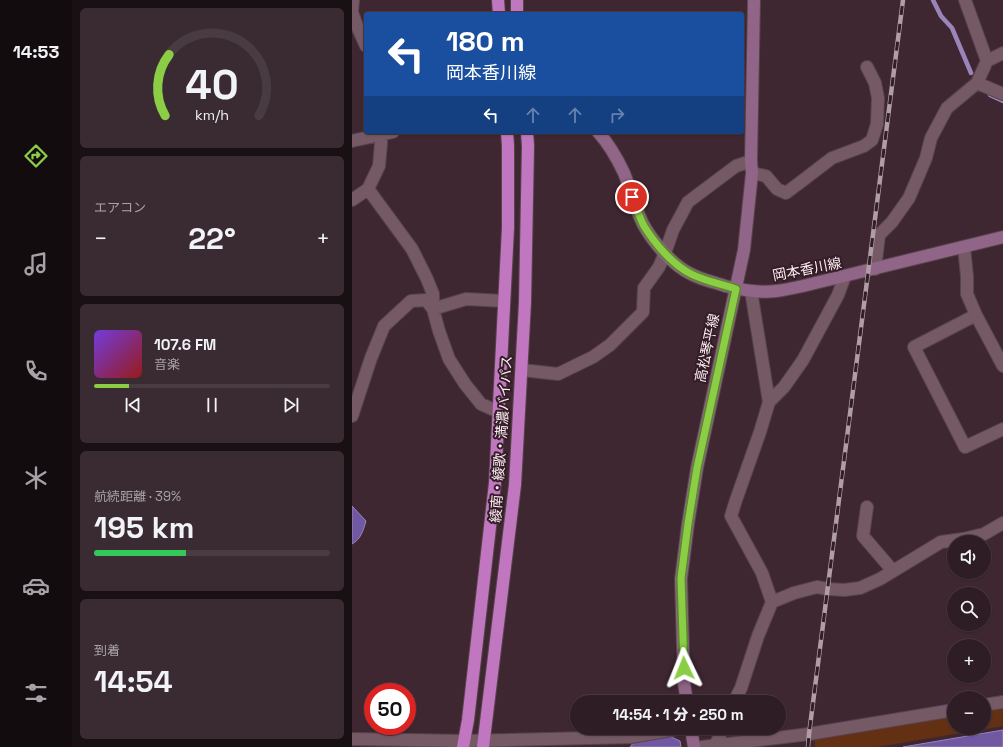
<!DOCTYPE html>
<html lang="ja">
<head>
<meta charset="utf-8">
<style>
	:root { --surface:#2e1d25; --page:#3a2a32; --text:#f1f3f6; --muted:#a7a2a7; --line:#493b42; --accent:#8bce46 }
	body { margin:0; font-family:"Space Grotesk","Noto Sans JP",sans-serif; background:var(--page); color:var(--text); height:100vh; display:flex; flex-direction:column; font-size:15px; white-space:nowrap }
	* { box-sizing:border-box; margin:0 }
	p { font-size:13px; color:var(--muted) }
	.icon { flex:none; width:22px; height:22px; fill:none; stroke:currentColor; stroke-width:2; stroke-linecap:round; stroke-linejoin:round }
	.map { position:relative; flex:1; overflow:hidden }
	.side { display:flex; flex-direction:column; gap:8px; padding:8px; background:#191014; width:280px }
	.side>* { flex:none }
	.hud { position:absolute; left:12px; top:12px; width:380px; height:122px; border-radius:4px; box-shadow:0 1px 3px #0004,0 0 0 1px var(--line); background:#1a4fa0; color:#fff; overflow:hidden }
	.tools { position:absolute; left:595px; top:535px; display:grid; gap:8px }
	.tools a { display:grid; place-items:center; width:44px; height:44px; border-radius:50%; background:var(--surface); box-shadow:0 1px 3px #0004,0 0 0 1px var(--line); font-size:20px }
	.speed { position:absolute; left:12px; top:683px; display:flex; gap:8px; font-size:20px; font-weight:700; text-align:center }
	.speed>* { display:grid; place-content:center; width:52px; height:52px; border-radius:50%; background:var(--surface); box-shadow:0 1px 3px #0004,0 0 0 1px var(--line); line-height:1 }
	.speed .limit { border:6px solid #d22; background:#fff; color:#111 }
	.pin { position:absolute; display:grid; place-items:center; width:34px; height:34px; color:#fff; margin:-17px; border:2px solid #fff; border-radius:50%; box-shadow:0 1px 4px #0007 }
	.me { position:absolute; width:44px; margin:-22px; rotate:358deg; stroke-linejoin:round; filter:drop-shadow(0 0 3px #0008) }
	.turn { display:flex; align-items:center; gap:14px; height:84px; padding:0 16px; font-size:18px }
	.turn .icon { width:52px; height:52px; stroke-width:2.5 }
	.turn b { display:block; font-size:28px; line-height:34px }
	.lanes { display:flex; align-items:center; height:38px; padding:0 16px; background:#0003; justify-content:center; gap:20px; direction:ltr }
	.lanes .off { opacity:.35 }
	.big { font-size:30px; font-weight:800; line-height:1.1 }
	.side .tile { flex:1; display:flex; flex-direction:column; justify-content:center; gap:6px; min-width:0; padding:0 14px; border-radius:6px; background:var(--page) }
	.side .dial { align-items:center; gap:0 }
	.dial svg { height:104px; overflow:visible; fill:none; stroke:var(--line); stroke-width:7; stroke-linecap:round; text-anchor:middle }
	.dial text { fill:var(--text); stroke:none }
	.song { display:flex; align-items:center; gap:12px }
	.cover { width:48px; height:48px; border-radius:6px; background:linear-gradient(135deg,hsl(260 70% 55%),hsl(0 70% 35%)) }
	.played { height:4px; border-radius:2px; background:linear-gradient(90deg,var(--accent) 15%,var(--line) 15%) }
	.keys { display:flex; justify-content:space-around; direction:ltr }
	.heat { display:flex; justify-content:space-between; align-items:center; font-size:22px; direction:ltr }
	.charge { height:6px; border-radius:3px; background:linear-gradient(90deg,#34c759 39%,var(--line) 0) }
	.trip { position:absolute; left:218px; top:695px; width:216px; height:40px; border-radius:20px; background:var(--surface); box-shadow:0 1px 3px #0004,0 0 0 1px var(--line); font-weight:800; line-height:40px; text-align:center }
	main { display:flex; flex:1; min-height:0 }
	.tabs { display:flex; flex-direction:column; width:72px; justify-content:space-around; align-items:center; background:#120c0f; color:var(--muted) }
	.tabs .icon { width:28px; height:28px }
	.tabs .active { color:var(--accent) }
	.tabs b { font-size:18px; color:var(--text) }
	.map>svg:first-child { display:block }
</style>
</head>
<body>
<main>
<nav class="tabs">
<b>14:53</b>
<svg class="icon active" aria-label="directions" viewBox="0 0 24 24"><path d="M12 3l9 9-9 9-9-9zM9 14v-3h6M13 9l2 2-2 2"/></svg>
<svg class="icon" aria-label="music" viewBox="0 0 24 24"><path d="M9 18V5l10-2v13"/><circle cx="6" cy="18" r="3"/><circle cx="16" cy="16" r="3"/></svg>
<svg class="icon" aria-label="phone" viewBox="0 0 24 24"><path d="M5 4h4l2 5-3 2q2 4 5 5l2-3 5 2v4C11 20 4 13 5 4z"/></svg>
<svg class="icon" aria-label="climate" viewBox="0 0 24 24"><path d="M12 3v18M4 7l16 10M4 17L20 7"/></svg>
<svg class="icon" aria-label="car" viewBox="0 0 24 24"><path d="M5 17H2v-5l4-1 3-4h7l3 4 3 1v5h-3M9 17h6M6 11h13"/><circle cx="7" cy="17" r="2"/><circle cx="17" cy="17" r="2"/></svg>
<svg class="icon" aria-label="filters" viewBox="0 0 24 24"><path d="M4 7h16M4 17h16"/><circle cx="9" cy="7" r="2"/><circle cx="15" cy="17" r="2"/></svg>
</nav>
<section class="side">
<div class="tile dial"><svg viewBox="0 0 100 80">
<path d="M14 69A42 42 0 1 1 86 69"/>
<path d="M14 69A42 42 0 0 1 17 22" stroke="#8bce46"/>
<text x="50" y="56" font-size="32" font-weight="700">40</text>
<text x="50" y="72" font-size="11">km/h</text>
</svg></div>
<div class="tile"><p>エアコン</p>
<div class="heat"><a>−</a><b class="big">22°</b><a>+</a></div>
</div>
<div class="tile">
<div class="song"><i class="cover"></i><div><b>107.6 FM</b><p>音楽</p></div></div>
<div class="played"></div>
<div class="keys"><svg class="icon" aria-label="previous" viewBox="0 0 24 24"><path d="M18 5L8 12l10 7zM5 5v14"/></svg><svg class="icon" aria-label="pause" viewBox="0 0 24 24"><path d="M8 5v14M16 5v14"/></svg><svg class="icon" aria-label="next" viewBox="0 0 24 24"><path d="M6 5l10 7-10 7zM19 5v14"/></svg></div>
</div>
<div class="tile"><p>航続距離 · 39%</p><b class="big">195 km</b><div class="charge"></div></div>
<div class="tile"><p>到着</p><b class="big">14:54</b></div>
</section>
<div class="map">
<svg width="651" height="747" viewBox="0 0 651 747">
	<rect width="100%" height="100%" fill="#3e2731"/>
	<path fill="#633013" d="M651 708V726L525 747H463V737L602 716V728H632V711Z"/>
	<path fill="#7058a3" stroke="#9a85bb" d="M0 506 14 521C11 531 9 539 0 544Z
		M651 730V747H551Z
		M317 736 328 741 329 747H278L282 742Z"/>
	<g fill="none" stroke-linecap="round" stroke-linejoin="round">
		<path stroke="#9a85bb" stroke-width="4.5" d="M581 0 589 16 600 28 619 73
			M638 95 651 101"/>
		<defs>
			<path id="minor" d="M1 0 0 12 5 26 14 46
				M635 61 651 53
				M625 83 651 94
				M0 141 41 132
				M400 173 414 176 425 189 434 193 446 184 480 158 512 146 520 140 525 124 526 98 523 83 515 67
				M16 189 60 249 75 279 81 294V309L87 331 97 359 113 384 129 404 147 412
				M0 200 16 189 27 166 30 132
				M612 247 615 276V294L624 315 651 366
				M523 269 527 235 540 222 557 198 574 158 579 138 595 108 625 83 635 61 613 0
				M399 291 417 402
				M624 315 562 347 613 447 651 429
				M170 370 206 374 241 357 258 345 291 312 292 288 307 267 313 253 321 230 336 202 384 166 399 161
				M0 416 19 358 32 326 59 301 74 300 81 309 114 299 152 301
				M515 507 511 536 541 571
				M420 602 442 593 465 587 476 589 492 590 508 588 528 579 589 542 611 539 632 534 651 523
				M382 702 389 688 406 636 420 602 410 573 379 516 384 500 408 432 417 402 432 387 451 360 486 295 493 276
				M632 705 651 702
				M0 739 112 741 279 737 331 728
				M363 746 371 728
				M350 747 457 734 602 710"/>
			<path id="secondary" d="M246 132C257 144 265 158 272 173 279 190 283 208 291 224 301 242 320 265 339 274 350 280 362 282 373 286 389 290 408 293 424 291 433 290 442 288 451 286L651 237
				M335 702 332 683 329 579 336 524 345 468 392 250 400 173 399 161 402 0
				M339 728 342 747"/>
			<path id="trunk" d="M146 0 147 14
				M165 0V14
				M111 747 116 720 143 483 156 228V146L155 132
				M131 747 163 485 173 302 176 146 175 132"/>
		</defs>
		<use href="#minor" stroke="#58444d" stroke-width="14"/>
		<use href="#secondary" stroke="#58444d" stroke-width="14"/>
		<use href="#trunk" stroke="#58444d" stroke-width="14"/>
		<use href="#minor" stroke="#755a65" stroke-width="12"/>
		<use href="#secondary" stroke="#916587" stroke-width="12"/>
		<use href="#trunk" stroke="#c077c0" stroke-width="12"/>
		<defs>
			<path id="rail" d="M456 747 457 734 551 0"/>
		</defs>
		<use href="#rail" stroke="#b09da5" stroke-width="4.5"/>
		<use href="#rail" stroke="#341d27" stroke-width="3" stroke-dasharray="9" stroke-linecap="butt"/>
	</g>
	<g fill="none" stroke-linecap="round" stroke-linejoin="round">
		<defs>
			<path id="route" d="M280 197C284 206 287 217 292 226 303 244 320 264 339 274 353 281 369 284 384 289L345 468 336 524 329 578 332 668"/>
		</defs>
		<use href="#route" stroke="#5a862e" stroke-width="10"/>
		<use href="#route" stroke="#8bce46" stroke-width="7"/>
	</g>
	<g text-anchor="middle" stroke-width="4" stroke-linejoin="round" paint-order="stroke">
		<g font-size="14" fill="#fdedf3" stroke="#341d27">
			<text transform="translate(455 269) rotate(-11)" y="5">岡本香川線</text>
			<text transform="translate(355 348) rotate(-78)" y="5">高松琴平線</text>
			<text transform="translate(149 439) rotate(-86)" y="5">綾南・綾歌・満濃バイパス</text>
		</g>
	</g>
</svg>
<div class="tools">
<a><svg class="icon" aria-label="sound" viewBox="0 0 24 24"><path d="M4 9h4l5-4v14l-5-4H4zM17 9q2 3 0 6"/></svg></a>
<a><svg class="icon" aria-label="search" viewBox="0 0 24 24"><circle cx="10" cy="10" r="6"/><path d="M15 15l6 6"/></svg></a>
<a>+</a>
<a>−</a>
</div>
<div class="speed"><div class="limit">50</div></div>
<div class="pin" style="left:280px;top:197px;background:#d93025"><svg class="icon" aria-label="arrive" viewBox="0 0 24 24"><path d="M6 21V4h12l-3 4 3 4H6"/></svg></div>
<svg class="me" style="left:332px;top:668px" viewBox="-20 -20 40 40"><path d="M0-17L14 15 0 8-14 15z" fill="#8bce46" stroke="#fff" stroke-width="4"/></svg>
<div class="trip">14:54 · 1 分 · 250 m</div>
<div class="hud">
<div class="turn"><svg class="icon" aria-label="left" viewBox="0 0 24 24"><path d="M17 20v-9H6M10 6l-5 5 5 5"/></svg><div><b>180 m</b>岡本香川線</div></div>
<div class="lanes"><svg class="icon" aria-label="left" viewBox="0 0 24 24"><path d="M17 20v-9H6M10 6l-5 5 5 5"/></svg><svg class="icon off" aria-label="ahead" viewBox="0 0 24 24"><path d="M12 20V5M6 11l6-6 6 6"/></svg><svg class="icon off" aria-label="ahead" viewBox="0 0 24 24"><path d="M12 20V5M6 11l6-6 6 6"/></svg><svg class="icon off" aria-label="right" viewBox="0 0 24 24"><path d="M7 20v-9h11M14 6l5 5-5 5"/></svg></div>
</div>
</div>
</main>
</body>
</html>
